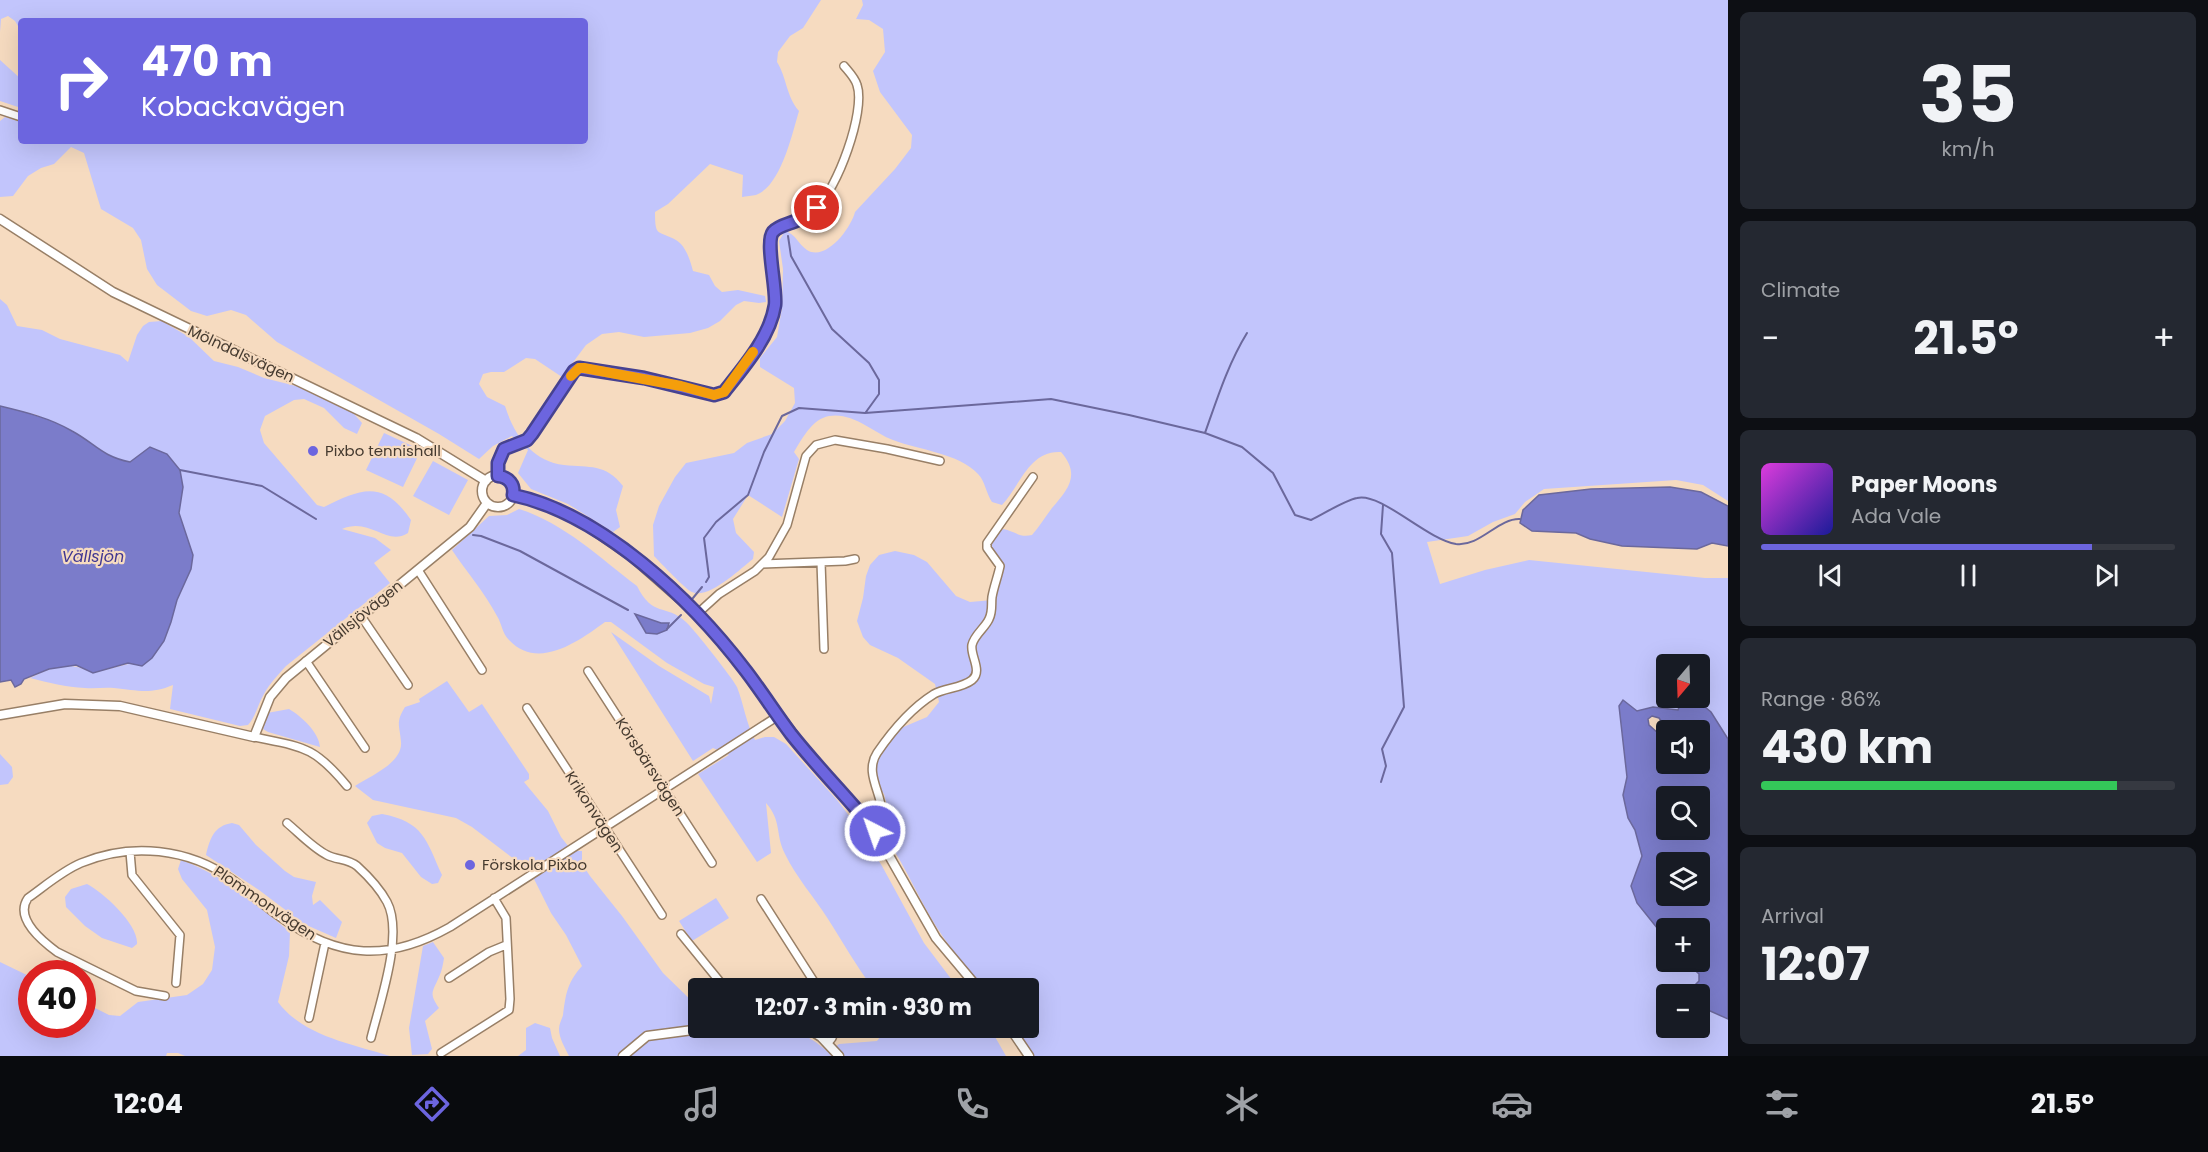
<!DOCTYPE html>
<html lang="en">
<head>
<meta charset="utf-8">
<style>
	:root { --surface:#171b24; --page:#242831; --text:#f1f3f6; --muted:#9ea1a6; --line:#363941; --accent:#6c65df }
	body { margin:0; font-family:Poppins,sans-serif; background:var(--page); color:var(--text); height:100vh; display:flex; flex-direction:column; font-size:22px; white-space:nowrap }
	* { box-sizing:border-box; margin:0 }
	p { font-size:20px; color:var(--muted) }
	.icon { flex:none; width:33px; height:33px; fill:none; stroke:currentColor; stroke-width:2; stroke-linecap:round; stroke-linejoin:round }
	.map { position:relative; flex:1; overflow:hidden }
	.drawer { display:flex; flex-direction:column; gap:12px; padding:12px; background:#0d0f14; width:480px }
	.drawer>* { flex:none }
	.banner { position:absolute; left:18px; top:18px; width:570px; height:126px; border-radius:6px; box-shadow:0 6px 24px #0002; background:#6c65df; color:#fff; overflow:hidden }
	.needle { width:39px; rotate:199deg }
	.fabs { position:absolute; left:1656px; top:654px; display:grid; gap:12px }
	.fabs a { display:grid; place-items:center; width:54px; height:54px; border-radius:6px; background:var(--surface); box-shadow:0 6px 24px #0002; font-size:30px }
	.speed { position:absolute; left:18px; top:960px; display:flex; gap:12px; font-size:30px; font-weight:700; text-align:center }
	.speed>* { display:grid; place-content:center; width:78px; height:78px; border-radius:50%; background:var(--surface); box-shadow:0 6px 24px #0002; line-height:1 }
	.speed .limit { border:9px solid #d22; background:#fff; color:#111 }
	.pin { position:absolute; display:grid; place-items:center; width:51px; height:51px; color:#fff; margin:-26px; border:3px solid #fff; border-radius:50%; box-shadow:0 2px 6px #0007 }
	.me { position:absolute; width:66px; margin:-33px; rotate:319deg; stroke-linejoin:round; filter:drop-shadow(0 0 4px #0008) }
	.turn { display:flex; align-items:center; gap:21px; height:126px; padding:0 24px; font-size:27px }
	.turn .icon { width:78px; height:78px; stroke-width:2.5 }
	.turn b { display:block; font-size:42px; line-height:51px }
	.big { font-size:45px; font-weight:700; line-height:1.1 }
	.drawer .tile { flex:1; display:flex; flex-direction:column; justify-content:center; gap:9px; min-width:0; padding:0 21px; border-radius:9px; background:var(--page) }
	.drawer .dial { align-items:center; gap:0 }
	.dial b { font-size:78px; line-height:1 }
	.song { display:flex; align-items:center; gap:18px }
	.cover { width:72px; height:72px; border-radius:9px; background:linear-gradient(135deg,hsl(300 70% 55%),hsl(240 70% 35%)) }
	.played { height:6px; border-radius:3px; background:linear-gradient(90deg,var(--accent) 80%,var(--line) 80%) }
	.keys { display:flex; justify-content:space-around; direction:ltr }
	.heat { display:flex; justify-content:space-between; align-items:center; font-size:33px; direction:ltr }
	.charge { height:9px; border-radius:4px; background:linear-gradient(90deg,#34c759 86%,var(--line) 0) }
	.trip { position:absolute; left:688px; top:978px; width:351px; height:60px; border-radius:6px; background:var(--surface); box-shadow:0 6px 24px #0002; font-weight:700; line-height:60px; text-align:center }
	.tabs { display:flex; height:96px; justify-content:space-around; align-items:center; background:#090b0e; color:var(--muted) }
	.tabs .icon { width:42px; height:42px }
	.tabs .on { color:var(--accent) }
	.tabs b { font-size:27px; color:var(--text) }
	main { display:flex; flex:1; min-height:0 }
	.map>svg:first-child { display:block }
</style>
</head>
<body>
<main>
<div class="map">
<svg width="1728" height="1056" viewBox="0 0 1728 1056">
	<rect width="100%" height="100%" fill="#f6dbc0"/>
	<path fill="#c2c5fc" d="M0 0H821L803 28 790 36 778 52 777 62C787 78 786 96 799 111 792 134 781 186 756 195 752 196 746 196 742 197L743 175 710 164 668 204 655 212C655 238 658 230 676 240 686 246 690 260 693 271L709 275 715 286 722 292 738 290 765 296 766 302 759 303 744 301 736 305 720 321 708 328 690 333 644 337 619 332 602 334 586 345 562 377 535 359 526 358 504 372H491L483 374 479 384 487 397 505 406C514 435 532 461 564 465 590 468 605 463 623 486L616 510 620 527 613 532 568 504 531 489 518 473 528 450 512 436 493 446 479 459 439 434 277 342 246 315 231 310 207 316 191 311 157 285 147 269 141 240 133 228 101 209 84 153 71 147 54 164 41 168 28 176 13 196 0 197V121L5 117 21 122V141H585V21H21V31L15 21 8 16 1 19 0 32Z
		M862 0H1728V501L1703 485 1676 480 1544 489 1525 502 1515 514 1493 522 1468 536 1427 542 1440 584 1485 570 1529 560 1705 578H1728V739L1711 712 1694 698H1700V664H1666V698H1680L1681 702 1678 710 1653 707 1637 711 1619 706 1627 777 1623 795 1628 818 1635 830 1642 856 1631 886 1637 903 1666 939V962H1686L1699 974V981L1686 994H1666V1028H1700V1010H1708L1728 1019V1056H1033L1016 1028H1029V988H984C965 966 946 944 931 918 914 889 901 857 880 830L886 818 887 806 884 794 875 782V764L888 739 901 728 927 717 939 702 935 684 898 658 870 645 863 637 857 621 863 598 866 576 870 565 879 555 895 551 914 555 927 562 956 596 970 602 993 600 998 564 991 551 990 540 1003 529C1015 531 1019 538 1032 535 1039 527 1045 517 1052 508 1068 489 1081 475 1061 452 1029 450 1020 486 1002 505L992 502C986 493 985 481 978 474 959 453 918 450 893 440 872 432 853 412 829 416 812 419 802 439 794 452L799 459 782 517 748 495 733 519 736 533 754 552 753 559C740 569 708 600 692 592 685 589 661 563 654 556L653 525 659 506 675 477 686 463 734 453 747 443 772 434 785 421 795 403 794 388 760 367V358L777 337 782 308 783 269 779 241 785 231C796 234 798 244 807 250 826 262 851 228 855 212L895 169 911 148 912 135 880 92 873 71 885 52 883 29 869 20 856 19 863 5Z
		M0 60 21 79V108L0 101Z
		M0 299 7 305 17 326 42 330 60 339 120 355 128 362 137 335 143 326 149 322 162 321 189 337 214 361 238 367 264 378 308 389 348 407 362 423 357 434 344 428 324 408 304 399 294 400 265 416 260 430 264 443 317 505 324 507C361 489 383 479 411 520L408 533C386 547 371 517 342 529L375 538 391 550 374 563 390 583 286 666C278 675 270 683 264 694 258 704 256 716 248 725L240 726 170 709 173 685C149 695 137 690 114 688 104 687 95 689 85 688 66 687 49 683 30 678 55 666 67 660 93 673L152 658 164 641 171 622 177 600 193 555 178 513 183 487 151 448 130 462 113 458 37 415 0 406Z
		M384 433 421 450 403 487 366 470Z
		M433 461 468 480 449 515 413 496Z
		M519 509C564 523 600 558 637 586 653 618 665 603 686 622 693 628 735 681 737 687 744 705 746 723 755 740L765 737H774L786 744 837 800 857 826 882 866 924 943 958 988H873C856 966 843 942 828 919 814 897 796 877 785 854 775 834 782 821 766 803L771 853 757 862 698 774 729 755 713 748 693 761 611 632 659 666 709 696 711 704 714 687 704 684 667 663 611 622H605C579 641 538 671 509 640 502 633 502 624 497 616 485 593 466 571 452 550L489 516 507 515Z
		M447 681 469 712 482 704 529 774V779L524 782 548 811 561 837 572 851H582V864L590 876 622 916 663 973 699 1008V1028H718L720 1032C764 1026 793 1020 828 1052L839 1044 877 1041 887 1028H990L1006 1056H569C565 1048 559 1038 559 1029 559 1024 562 1019 563 1015 566 993 567 983 582 966L566 935 551 913 534 879 514 859 472 827 456 818 373 800 355 786C370 776 403 763 401 742 400 726 395 723 405 707L420 702 419 699Z
		M289 709C301 716 319 732 320 747L268 732 263 729 267 713Z
		M0 754 12 767 13 777 8 784 0 785Z
		M382 814C424 822 426 840 442 875L438 883 432 884 421 877 402 853 385 848 377 843 367 823 372 816Z
		M232 823 239 825 256 845 285 871 294 877 316 882 312 896 313 905 320 900 342 922 336 938 304 924 259 890 206 855C210 838 214 826 232 823Z
		M181 860C224 875 255 904 290 932L289 956 278 1002C303 1036 352 1044 390 1056H185L178 1053H167L166 1056H0V962L31 977 32 1024H82L83 1002 109 1015 120 1016 138 1002 187 995 203 984 212 970 215 947 207 910 182 879 178 869Z
		M87 884C103 892 139 925 137 944L132 948 102 938 85 926 66 907 65 897 71 889Z
		M716 898 729 918 692 941 679 921Z
		M433 942 444 958C443 964 442 971 439 977 432 993 429 993 439 1008L425 1021 432 1049 428 1054 412 1055 409 1028 423 946Z
		M535 1023 550 1028 552 1038 560 1056H518L526 1050V1028Z"/>
	<path fill="#7b7cca" stroke="#6b689c" stroke-width="1.5" fill-rule="evenodd" d="M0 406C25 412 50 418 72 431 96 444 101 456 130 462L150 447 167 454 180 470 183 487 179 513 193 555 191 569 177 600 171 622 164 641 152 658 142 666 128 663 93 673 76 665 49 669 24 679 21 684 15 687 11 680 0 682Z
		M1670 487 1701 492 1728 506V546L1712 543 1697 549 1622 546 1590 539 1576 533 1532 531 1520 523 1523 510 1539 495 1591 489Z
		M635 614 661 623H669L667 630 657 634 646 633Z
		M1680 698H1694L1711 712 1728 739V1019L1708 1010H1700V994H1686L1699 981V974L1686 962H1700V928H1666V939L1637 903 1631 886 1642 856 1635 830 1628 818 1623 795 1627 777 1619 706 1623 700 1637 711 1653 707 1678 710 1681 702ZM1652 716 1659 718 1666 728 1665 732 1658 733 1649 725 1648 719ZM1666 730H1700V764H1666ZM1666 796H1700V830H1666ZM1666 862H1700V896H1666Z"/>
	<g fill="none" stroke-linecap="round" stroke-linejoin="round">
		<path stroke="#6b689c" stroke-width="2" d="M788 236 791 256 832 329 869 363 879 380V394L866 412
			M1205 433C1217 399 1228 364 1247 333
			M180 470 262 486 316 519
			M473 535 481 536 520 551 628 610
			M706 582 709 577 704 538 716 522 748 495 764 452 782 416 799 408 865 413 1051 399 1129 415 1205 433 1242 447 1273 473 1295 515 1311 520C1324 514 1343 501 1357 498 1381 492 1426 539 1456 544 1480 547 1498 518 1520 519
			M693 598 702 587
			M667 629 681 615
			M1381 782 1386 766 1382 749 1404 707 1392 553 1381 534 1383 505"/>
		<defs>
			<path id="minor" d="M0 110 21 117
				M498 476 499 460 504 449 527 440 533 434 574 371 579 368 644 378 715 395 724 392C748 362 777 328 775 287 774 275 767 246 770 237 775 224 805 218 816 208 837 190 866 111 857 85 855 78 849 72 844 66
				M821 562 824 649
				M762 564 845 561 855 559
				M418 570 482 670
				M697 614 719 594 755 571 769 557 787 525 806 456 816 445 835 440 887 449 940 461
				M361 616 408 685
				M306 661 365 748
				M588 671 712 863
				M527 708 662 915
				M254 737C303 747 314 746 347 786
				M287 823C299 833 313 848 327 855 337 860 348 859 357 866 368 876 380 889 387 902 404 934 380 1002 371 1038
				M875 831C896 805 860 779 877 753 892 731 910 709 934 694 945 688 962 688 972 680 983 671 970 656 972 645 974 635 985 628 989 619 993 611 991 604 992 597 994 586 998 576 1000 566L987 548V543L1033 477
				M130 852 132 875 180 935 176 983
				M761 899 818 988
				M681 934 725 988
				M449 978 489 952 506 945
				M165 996 136 991 57 952C42 941 14 918 28 898 45 886 62 871 81 863 131 842 189 848 233 880 249 892 264 906 280 917 338 959 388 962 450 927L778 716
				M309 1018 325 943
				M828 1043 832 1038 836 1028
				M441 1053 509 1010 510 999 506 918 494 898"/>
			<path id="tertiary" d="M0 219 113 292 416 438 486 481
				M482 491a16 16 0 1 1 32 0a16 16 0 1 1-32 0Z
				M513 496 551 506 580 521 632 557 697 614 746 671 815 763 875 831 936 938 978 988
				M0 715 65 704 120 706 254 737 270 697 286 678 470 527 487 503
				M807 1028 821 1037 839 1056
				M1010 1028 1029 1056
				M623 1056 647 1036 708 1028"/>
		</defs>
		<use href="#minor" stroke="#987f66" stroke-width="10"/>
		<use href="#tertiary" stroke="#987f66" stroke-width="11"/>
		<use href="#minor" stroke="#fff" stroke-width="7"/>
		<use href="#tertiary" stroke="#fff" stroke-width="8"/>
	</g>
	<g fill="none" stroke-linecap="round" stroke-linejoin="round">
		<defs>
			<path id="route" d="M817 208C811 212 805 217 798 220 790 224 779 225 773 232 765 242 777 288 775 305 770 337 744 367 724 392L714 395 644 378 579 368 574 371 532 434 527 440 504 449 498 463V476C509 477 515 485 513 495 602 514 692 600 746 671 762 692 776 714 791 734 818 768 848 798 875 831"/>
		</defs>
		<use href="#route" stroke="#464291" stroke-width="15"/>
		<use href="#route" stroke="#6c65df" stroke-width="10"/>
		<path stroke="#f59e0b" stroke-width="10" d="M571 376 579 368H584L681 386 714 395 724 392 753 352"/>
	</g>
	<g fill="#6c65df" stroke="#f6dbc0" stroke-width="2">
		<circle cx="313" cy="451" r="6"/>
		<circle cx="470" cy="865" r="6"/>
	</g>
	<g text-anchor="middle" stroke-width="4.5" stroke-linejoin="round" paint-order="stroke">
		<g font-size="15" fill="#453a2f" stroke="#f6dbc0">
			<text transform="translate(241 354) rotate(25)" y="5">Mölndalsvägen</text>
			<text transform="translate(363 614) rotate(-39)" y="5">Vällsjövägen</text>
			<text transform="translate(650 767) rotate(57)" y="5">Körsbärsvägen</text>
			<text transform="translate(594 812) rotate(57)" y="5">Krikonvägen</text>
			<text transform="translate(265 903) rotate(34)" y="5">Plommonvägen</text>
		</g>
		<g font-size="15" fill="#453a2f" stroke="#f6dbc0" text-anchor="start">
			<text x="325" y="456">Pixbo tennishall</text>
			<text x="482" y="870">Förskola Pixbo</text>
		</g>
		<g font-size="16" font-style="italic" fill="#3f3692" stroke="#f6dbc0">
			<text x="93" y="562">Vällsjön</text>
		</g>
	</g>
</svg>
<div class="fabs">
<a><svg class="needle" viewBox="-14 -14 28 28"><path d="M0-13l5 13h-10z" fill="#e53935"/><path d="M0 13l5-13h-10z" fill="#9ea1a6"/></svg></a>
<a><svg class="icon" aria-label="sound" viewBox="0 0 24 24"><path d="M4 9h4l5-4v14l-5-4H4zM17 9q2 3 0 6"/></svg></a>
<a><svg class="icon" aria-label="search" viewBox="0 0 24 24"><circle cx="10" cy="10" r="6"/><path d="M15 15l6 6"/></svg></a>
<a><svg class="icon" aria-label="layers" viewBox="0 0 24 24"><path d="M12 4l9 5-9 5-9-5zM3 14l9 5 9-5"/></svg></a>
<a>+</a>
<a>−</a>
</div>
<div class="speed"><div class="limit">40</div></div>
<div class="pin" style="left:817px;top:208px;background:#d93025"><svg class="icon" aria-label="arrive" viewBox="0 0 24 24"><path d="M6 21V4h12l-3 4 3 4H6"/></svg></div>
<svg class="me" style="left:875px;top:831px" viewBox="-20 -20 40 40"><circle r="17" fill="#6c65df" stroke="#fff" stroke-width="3"/><path d="M0-11L8 9 0 5-8 9z" fill="#fff"/></svg>
<div class="trip">12:07 · 3 min · 930 m</div>
<div class="banner">
<div class="turn"><svg class="icon" aria-label="right" viewBox="0 0 24 24"><path d="M7 20v-9h11M14 6l5 5-5 5"/></svg><div><b>470 m</b>Kobackavägen</div></div>
</div>
</div>
<section class="drawer">
<div class="tile dial"><b>35</b><p>km/h</p></div>
<div class="tile"><p>Climate</p>
<div class="heat"><a>−</a><b class="big">21.5°</b><a>+</a></div>
</div>
<div class="tile">
<div class="song"><i class="cover"></i><div><b>Paper Moons</b><p>Ada Vale</p></div></div>
<div class="played"></div>
<div class="keys"><svg class="icon" aria-label="previous" viewBox="0 0 24 24"><path d="M18 5L8 12l10 7zM5 5v14"/></svg><svg class="icon" aria-label="pause" viewBox="0 0 24 24"><path d="M8 5v14M16 5v14"/></svg><svg class="icon" aria-label="next" viewBox="0 0 24 24"><path d="M6 5l10 7-10 7zM19 5v14"/></svg></div>
</div>
<div class="tile"><p>Range · 86%</p><b class="big">430 km</b><div class="charge"></div></div>
<div class="tile"><p>Arrival</p><b class="big">12:07</b></div>
</section>
</main>
<nav class="tabs">
<b>12:04</b>
<svg class="icon on" aria-label="directions" viewBox="0 0 24 24"><path d="M12 3l9 9-9 9-9-9zM9 14v-3h6M13 9l2 2-2 2"/></svg>
<svg class="icon" aria-label="music" viewBox="0 0 24 24"><path d="M9 18V5l10-2v13"/><circle cx="6" cy="18" r="3"/><circle cx="16" cy="16" r="3"/></svg>
<svg class="icon" aria-label="phone" viewBox="0 0 24 24"><path d="M5 4h4l2 5-3 2q2 4 5 5l2-3 5 2v4C11 20 4 13 5 4z"/></svg>
<svg class="icon" aria-label="climate" viewBox="0 0 24 24"><path d="M12 3v18M4 7l16 10M4 17L20 7"/></svg>
<svg class="icon" aria-label="car" viewBox="0 0 24 24"><path d="M5 17H2v-5l4-1 3-4h7l3 4 3 1v5h-3M9 17h6M6 11h13"/><circle cx="7" cy="17" r="2"/><circle cx="17" cy="17" r="2"/></svg>
<svg class="icon" aria-label="filters" viewBox="0 0 24 24"><path d="M4 7h16M4 17h16"/><circle cx="9" cy="7" r="2"/><circle cx="15" cy="17" r="2"/></svg>
<b>21.5°</b>
</nav>
</body>
</html>
